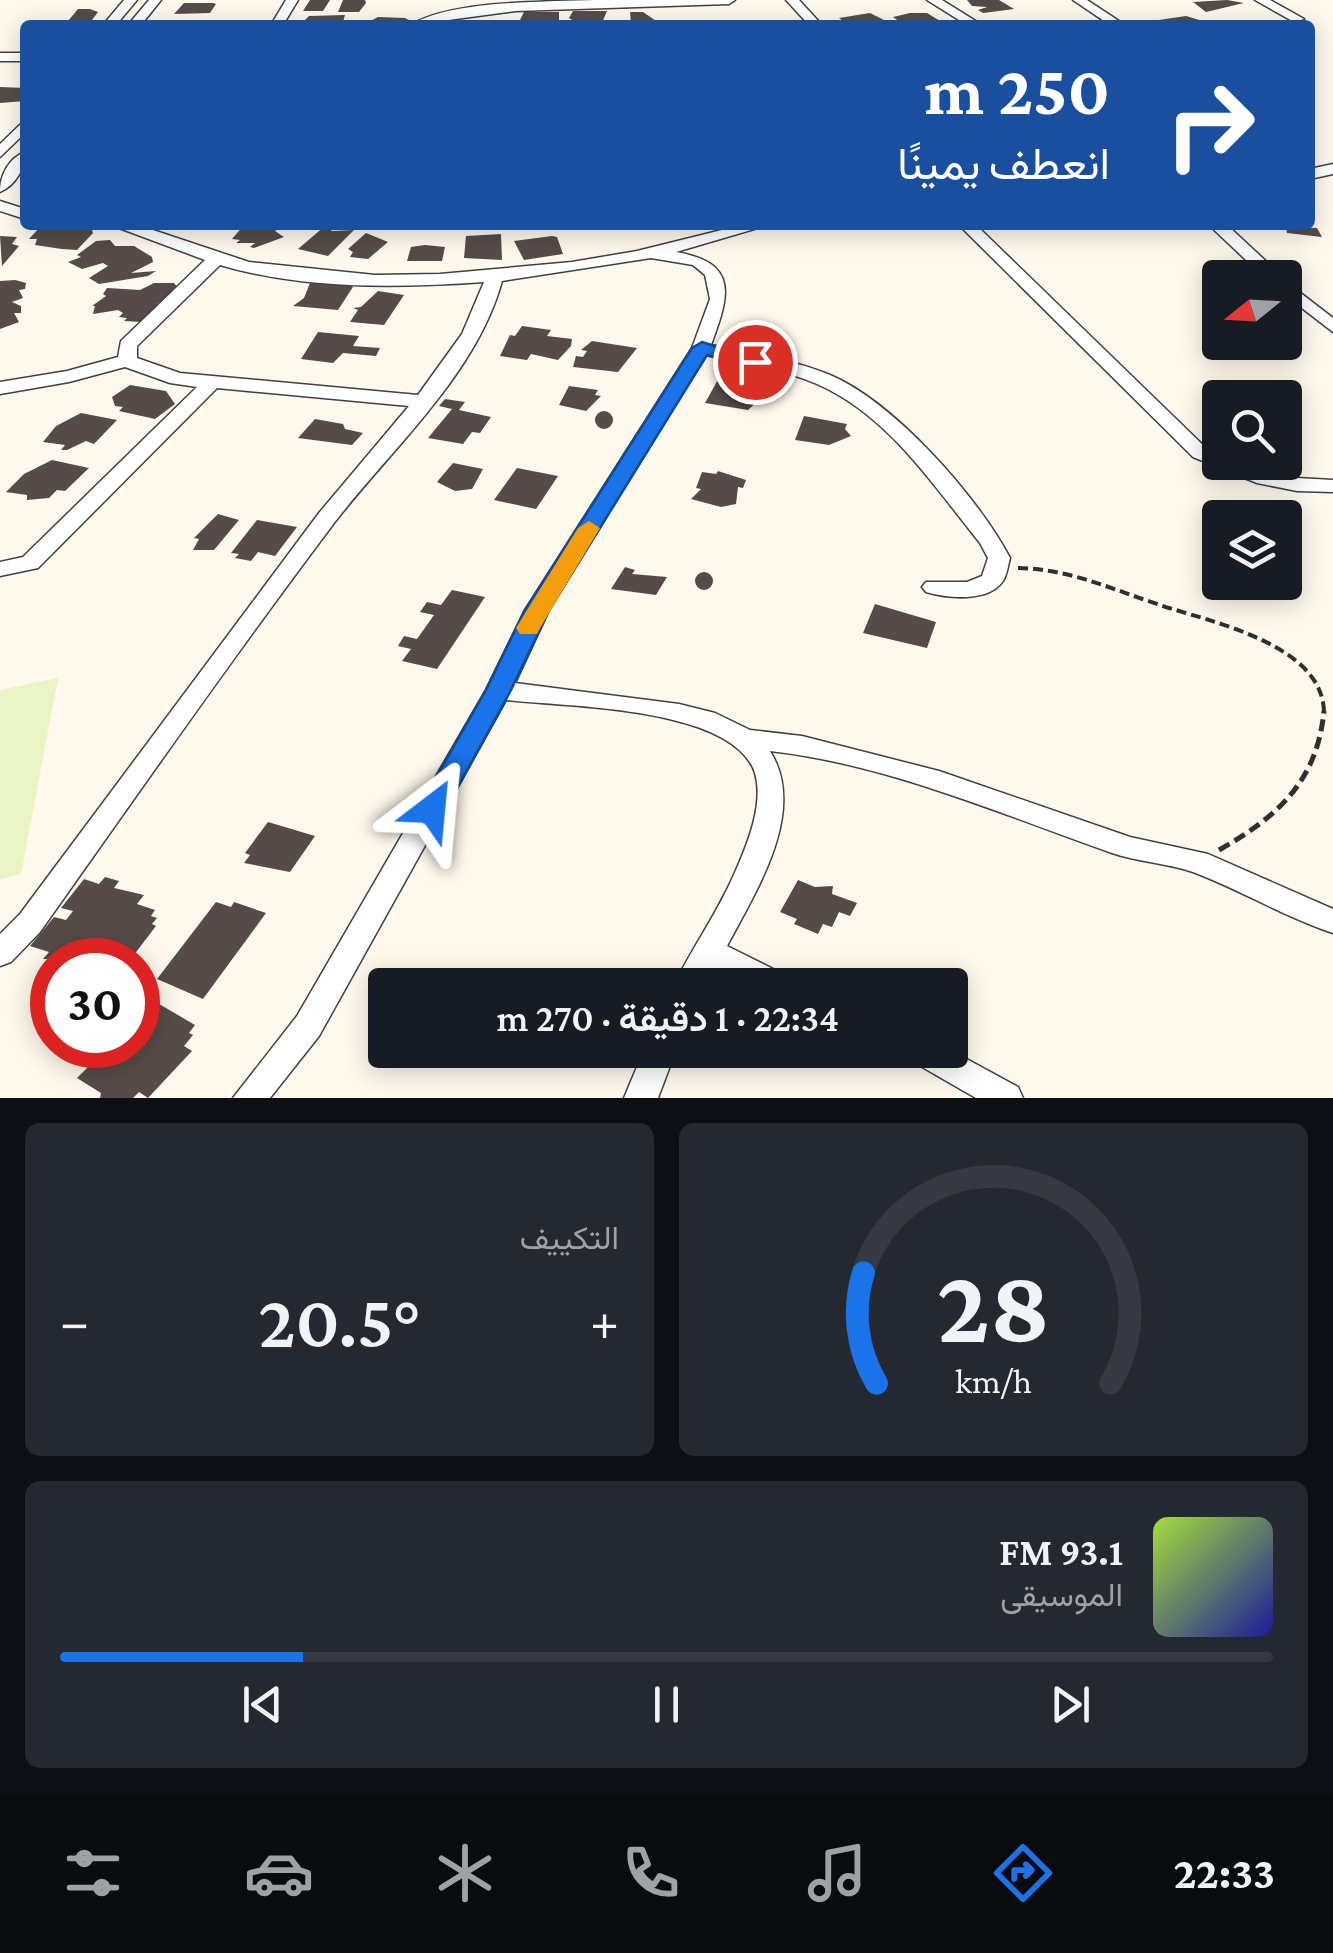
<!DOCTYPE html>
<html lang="ar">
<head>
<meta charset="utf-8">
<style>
	:root { --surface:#171b24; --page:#242831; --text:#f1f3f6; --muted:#9ea1a6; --line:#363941; --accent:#1a73e8 }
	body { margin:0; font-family:"Crimson Pro",Vazirmatn,serif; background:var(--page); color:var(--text); direction:rtl; height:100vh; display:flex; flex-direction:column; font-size:38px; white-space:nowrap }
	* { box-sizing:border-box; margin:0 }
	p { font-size:32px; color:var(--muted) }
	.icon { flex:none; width:55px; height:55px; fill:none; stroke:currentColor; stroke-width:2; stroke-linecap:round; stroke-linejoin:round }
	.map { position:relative; height:1098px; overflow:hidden; direction:ltr }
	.details { display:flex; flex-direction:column; gap:25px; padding:25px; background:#0d0f14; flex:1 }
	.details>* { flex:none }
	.guide { position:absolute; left:20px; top:20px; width:1295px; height:210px; border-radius:10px; box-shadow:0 5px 25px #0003; direction:rtl; background:#1a4fa0; color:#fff; overflow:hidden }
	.needle { width:65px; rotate:252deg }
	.tools { position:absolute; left:1202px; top:260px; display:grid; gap:20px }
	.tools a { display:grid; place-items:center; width:100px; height:100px; border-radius:10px; background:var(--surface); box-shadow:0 5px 25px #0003; font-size:50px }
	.speed { position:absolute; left:30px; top:938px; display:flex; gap:20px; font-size:50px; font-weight:700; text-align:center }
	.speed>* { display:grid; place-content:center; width:130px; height:130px; border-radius:50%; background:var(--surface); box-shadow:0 5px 25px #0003; line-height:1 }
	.speed .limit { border:15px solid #d22; background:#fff; color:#111 }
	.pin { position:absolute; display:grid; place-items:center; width:85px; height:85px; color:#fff; margin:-42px; border:5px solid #fff; border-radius:50%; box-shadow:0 2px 10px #0007 }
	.me { position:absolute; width:110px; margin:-55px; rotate:29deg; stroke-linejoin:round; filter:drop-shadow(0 0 8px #0008) }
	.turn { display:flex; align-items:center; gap:35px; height:210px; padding:0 40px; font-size:45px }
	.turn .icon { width:130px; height:130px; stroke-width:2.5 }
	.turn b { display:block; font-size:70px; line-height:85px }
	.big { font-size:75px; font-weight:600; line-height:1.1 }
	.details .tile { flex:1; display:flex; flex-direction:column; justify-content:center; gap:15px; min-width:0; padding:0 35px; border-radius:15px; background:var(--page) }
	.details .dial { align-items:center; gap:0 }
	.dial svg { height:260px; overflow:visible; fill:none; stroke:var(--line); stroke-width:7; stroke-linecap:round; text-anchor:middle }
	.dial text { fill:var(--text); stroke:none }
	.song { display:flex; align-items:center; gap:30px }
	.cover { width:120px; height:120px; border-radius:15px; background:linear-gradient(135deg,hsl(80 70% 55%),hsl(240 70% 35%)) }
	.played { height:10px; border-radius:5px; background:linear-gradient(90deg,var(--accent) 20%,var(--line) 20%) }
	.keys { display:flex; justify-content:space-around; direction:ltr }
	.heat { display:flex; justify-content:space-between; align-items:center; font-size:55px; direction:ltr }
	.details .tiles { flex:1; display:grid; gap:25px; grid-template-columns:1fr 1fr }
	.tile:last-child { grid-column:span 2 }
	.trip { position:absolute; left:368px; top:968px; width:600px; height:100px; border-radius:10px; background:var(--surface); box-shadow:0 5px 25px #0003; font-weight:600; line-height:100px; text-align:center; direction:rtl }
	.tabs { display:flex; height:160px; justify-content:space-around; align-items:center; background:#090b0e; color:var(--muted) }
	.tabs .icon { width:70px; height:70px }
	.tabs .active { color:var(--accent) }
	.tabs b { font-size:45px; color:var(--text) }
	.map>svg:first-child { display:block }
</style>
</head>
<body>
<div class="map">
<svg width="1333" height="1098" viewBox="0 0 1333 1098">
	<rect width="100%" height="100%" fill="#fff8ec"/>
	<path fill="#ebf4c5" d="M58 678 21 874 0 879V690Z"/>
	<path fill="#564b48" d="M310 0H330L323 11H303Z
		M343 0H365L366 3 359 12H338Z
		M967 0H999L1014 9 983 13 978 10 987 7 972 6Z
		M1227 0 1244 3 1206 12 1193 2Z
		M184 3H213L216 4 210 13 174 14Z
		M78 9H90L98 12 92 20 68 21Z
		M573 11H607L601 25H580L569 18Z
		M524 12H559V21L520 20Z
		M630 12H643L659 23H631Z
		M870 13 886 21 848 25 839 18Z
		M910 13H927L940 21 904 25 893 17Z
		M345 15 342 25 302 23 309 16Z
		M1186 16 1206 22 1158 25 1152 21Z
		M378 17 405 18 409 20 407 25H363Z
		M0 87 25 88V101L0 103Z
		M244 225H285L275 231 284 237 254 248 250 247 255 243H236L240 240 232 239Z
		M325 226 334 227 331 231 354 230 328 256 298 249Z
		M40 227 92 230 93 233 77 250 62 249 35 245 37 239H29Z
		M1286 227 1317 228 1322 237 1287 233Z
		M366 233 388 242 368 259 350 257 353 252 348 249Z
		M501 234 502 260 464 258 466 236Z
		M0 236 17 237 12 244 19 246 2 266Z
		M552 236 557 237 563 254 524 260 514 241Z
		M110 240 115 246H134L152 257 153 262 131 273 156 271 148 276 99 284 89 278 108 266 103 263 82 269 68 262 81 257 77 255 96 241Z
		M425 245 445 247 442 261H407L411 247Z
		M15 280 26 283 25 289 19 290 23 298 12 302 21 306V313H14L19 322 0 329V281Z
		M154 283H174L178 288 157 304 162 308 141 322 124 321 127 318 119 317 123 313 118 310 93 314 95 306H92L106 296 103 294 107 288 140 290Z
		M310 283 347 284 353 287 338 310 293 306 304 298Z
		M378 291 404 295 384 325 350 322 358 310 353 308 361 307Z
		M522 326 551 330 547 336 572 339 571 346 558 360 531 354 527 360 500 356 510 335 515 336Z
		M318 332 359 336 353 346 380 348 376 356 343 353 333 363 301 359Z
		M592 341 637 348 618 372 573 367 576 356 583 357 587 351 581 350Z
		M720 376 764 383 763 387 768 388 765 394 755 392 753 397 760 399 748 410 705 403Z
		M130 385 166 391 175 404 155 419 119 411 123 407 115 406 112 397Z
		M569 386 598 390 595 395 601 396 586 411 559 405Z
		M445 399 465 402 459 410 491 417 480 433 472 432 463 444 428 438 452 409 439 406Z
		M595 420a9 9 0 1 1 18 0a9 9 0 1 1-18 0Z
		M81 413 117 420 94 444 86 441 67 450H61L65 445 43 442 56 426Z
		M804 416 847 424 845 429 851 436 829 445 795 440Z
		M315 419 343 424 345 429 363 433 352 445 298 438Z
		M52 460 89 468 65 491 57 490 49 498 27 500V495L6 492 24 474Z
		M453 463 483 469 472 489 455 491 437 482Z
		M517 468 558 476 536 509 494 500Z
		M718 471 746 480 743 488 738 487 736 504 721 507 691 499 701 489 696 488 702 472 716 474Z
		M218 514 239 520 214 550H193L199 539 194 538Z
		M257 520 297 527 275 556 258 552 251 561 235 558 239 554 231 553Z
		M625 567 635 570 632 574 667 577 656 595 611 589Z
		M695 581a9 9 0 1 1 18 0a9 9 0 1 1-18 0Z
		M452 590 485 597 437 669 402 661 411 649 398 646 404 636 417 639 434 615 420 612 427 602 441 605Z
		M875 604 936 622 927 648 863 633Z
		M268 822 315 836 290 872 244 863 250 855 245 853Z
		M105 877 119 881 114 888 144 895 137 904 155 910 151 916 157 918 152 924 156 926 130 960 99 955 95 960 43 959 49 952 30 946 54 917 66 920 73 911 61 908 84 879 99 884Z
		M798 880 815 887 833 886 832 894 857 903 850 916 839 912 832 927 823 924 818 934 794 924 797 919 780 912Z
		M216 902 231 907 234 902 266 913 203 999 157 979Z
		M154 1001 195 1025 189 1033 193 1035 184 1046 192 1051 148 1098 139 1092 133 1098H100L101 1093 77 1078 110 1045H138V1018Z"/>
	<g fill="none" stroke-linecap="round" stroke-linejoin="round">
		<defs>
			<path id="minor" d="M124 0H137L116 25H103Z
				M149 0H161L141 25H128Z
				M286 0H298L283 25H271Z
				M595 0H735L729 4 516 11 411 25C451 0 546 2 595 0Z
				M786 0H799L822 25H809Z
				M927 0H942L982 25H967Z
				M1073 0H1087L1125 25H1110Z
				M1255 0H1270L1304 19 1294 22Z
				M0 53H25V61H0Z
				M25 120V133L0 157V144Z
				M25 152C25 168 16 185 0 192 0 175 9 158 25 152Z
				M1333 164V174L1310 179V169Z
				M0 201 25 209V219L0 211Z
				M111 225 141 226 249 262 375 275 440 274 572 262 637 251 742 225H768L676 252C740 263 729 296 711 345 751 354 792 359 830 375 894 402 978 497 1010 558 1008 565 1007 575 1003 581 988 603 947 598 926 592L922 587 926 582H967L982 576 988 558 980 543C933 485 888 415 817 384 782 369 743 363 706 355L549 610 515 683 679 704 715 713 750 730 802 736 939 771 1130 837 1208 854 1333 909V933C1284 917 1241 890 1193 872 1167 863 1138 862 1112 853 1001 814 887 764 770 751 808 811 756 891 727 946L787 976 791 985H747L714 968 705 985H674C693 946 719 911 736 870 748 843 764 803 755 773 733 706 566 707 506 700L319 1036 270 1098H233L297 1016 486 690 525 610 692 348 710 299 705 275 693 265 651 258 502 281C476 375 392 448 334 523 233 657 137 795 40 932L11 962 0 966V934L20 914 319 513 409 406 217 388 38 568 0 576V562L23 557 197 387 170 383 125 367 69 382 0 394V382L67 371 118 357 121 341 205 260ZM220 265C304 290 398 288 484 282L462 334 418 395 180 373 137 358V346Z
				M959 225H976L1207 449 1220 455V462H1238L1297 478 1333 480V492L1297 491 1257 483 1193 457Z
				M1209 225H1227L1284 278H1265Z
				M1285 281 1333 318V332L1285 295Z
				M644 1050H676L658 1098H624Z
				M905 1050H950L1018 1087 1023 1098H976L910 1060Z"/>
		</defs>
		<use href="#minor" stroke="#404040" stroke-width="3"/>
		<path stroke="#2f2f2f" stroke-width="4" stroke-dasharray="10 5" stroke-linecap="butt" d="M1018 568C1070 569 1111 589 1160 605 1210 622 1325 644 1324 714"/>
		<path stroke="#2f2f2f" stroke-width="5" stroke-dasharray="12 6" stroke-linecap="butt" d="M1219 850C1277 817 1317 782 1324 711"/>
		<use href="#minor" fill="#fff" fill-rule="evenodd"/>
	</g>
	<path fill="#1a73e8" stroke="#114b97" stroke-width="2.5" d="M702 342 765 362 755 367 707 355 549 610 511 690 442 816H422L418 809 486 690 525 610 692 348Z"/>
	<path fill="#f59e0b" d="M589 521 600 528 540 628 537 634H520L516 628 578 528Z"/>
</svg>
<div class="tools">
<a><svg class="needle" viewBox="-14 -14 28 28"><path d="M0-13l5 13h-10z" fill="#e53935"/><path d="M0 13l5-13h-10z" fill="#9ea1a6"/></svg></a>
<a><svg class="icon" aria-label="search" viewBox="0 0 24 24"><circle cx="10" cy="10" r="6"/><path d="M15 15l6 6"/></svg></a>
<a><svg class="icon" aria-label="layers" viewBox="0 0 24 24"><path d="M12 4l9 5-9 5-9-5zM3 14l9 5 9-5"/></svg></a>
</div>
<div class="speed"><div class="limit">30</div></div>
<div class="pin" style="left:755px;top:362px;background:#d93025"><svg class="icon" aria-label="arrive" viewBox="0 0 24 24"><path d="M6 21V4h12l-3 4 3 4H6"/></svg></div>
<svg class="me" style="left:432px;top:809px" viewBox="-20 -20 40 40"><path d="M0-17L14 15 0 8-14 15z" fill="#1a73e8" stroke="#fff" stroke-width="4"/></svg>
<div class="trip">22:34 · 1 دقيقة · 270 m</div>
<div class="guide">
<div class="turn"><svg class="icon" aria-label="right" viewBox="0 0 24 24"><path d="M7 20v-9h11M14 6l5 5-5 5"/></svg><div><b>250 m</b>انعطف يمينًا</div></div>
</div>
</div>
<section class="details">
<div class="tiles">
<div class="tile dial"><svg viewBox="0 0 100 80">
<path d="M14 69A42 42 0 1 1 86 69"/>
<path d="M14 69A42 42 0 0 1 10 35" stroke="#1a73e8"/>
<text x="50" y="56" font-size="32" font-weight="700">28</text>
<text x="50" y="72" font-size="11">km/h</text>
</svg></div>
<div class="tile"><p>التكييف</p>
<div class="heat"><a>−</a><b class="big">20.5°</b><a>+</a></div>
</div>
<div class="tile">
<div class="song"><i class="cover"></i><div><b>93.1 FM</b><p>الموسيقى</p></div></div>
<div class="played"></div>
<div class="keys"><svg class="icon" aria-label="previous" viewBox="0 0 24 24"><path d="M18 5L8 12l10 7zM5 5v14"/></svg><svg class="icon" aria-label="pause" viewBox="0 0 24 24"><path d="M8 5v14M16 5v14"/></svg><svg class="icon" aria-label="next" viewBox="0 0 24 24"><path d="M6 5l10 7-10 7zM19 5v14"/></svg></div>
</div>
</div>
</section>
<nav class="tabs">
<b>22:33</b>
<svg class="icon active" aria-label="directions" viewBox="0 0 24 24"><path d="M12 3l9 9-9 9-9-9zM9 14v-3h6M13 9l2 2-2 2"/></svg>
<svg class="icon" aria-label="music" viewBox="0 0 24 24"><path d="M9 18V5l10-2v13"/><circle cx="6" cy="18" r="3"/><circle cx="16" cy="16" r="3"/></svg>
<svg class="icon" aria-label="phone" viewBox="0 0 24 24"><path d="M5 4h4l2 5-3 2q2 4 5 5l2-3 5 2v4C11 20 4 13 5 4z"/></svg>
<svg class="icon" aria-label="climate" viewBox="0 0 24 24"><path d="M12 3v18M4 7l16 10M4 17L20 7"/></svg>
<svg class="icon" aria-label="car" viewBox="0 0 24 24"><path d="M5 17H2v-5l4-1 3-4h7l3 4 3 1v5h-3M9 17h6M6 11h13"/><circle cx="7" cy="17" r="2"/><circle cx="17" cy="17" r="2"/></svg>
<svg class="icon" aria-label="filters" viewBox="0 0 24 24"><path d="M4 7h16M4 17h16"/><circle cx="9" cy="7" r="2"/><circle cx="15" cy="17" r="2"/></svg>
</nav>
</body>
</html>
